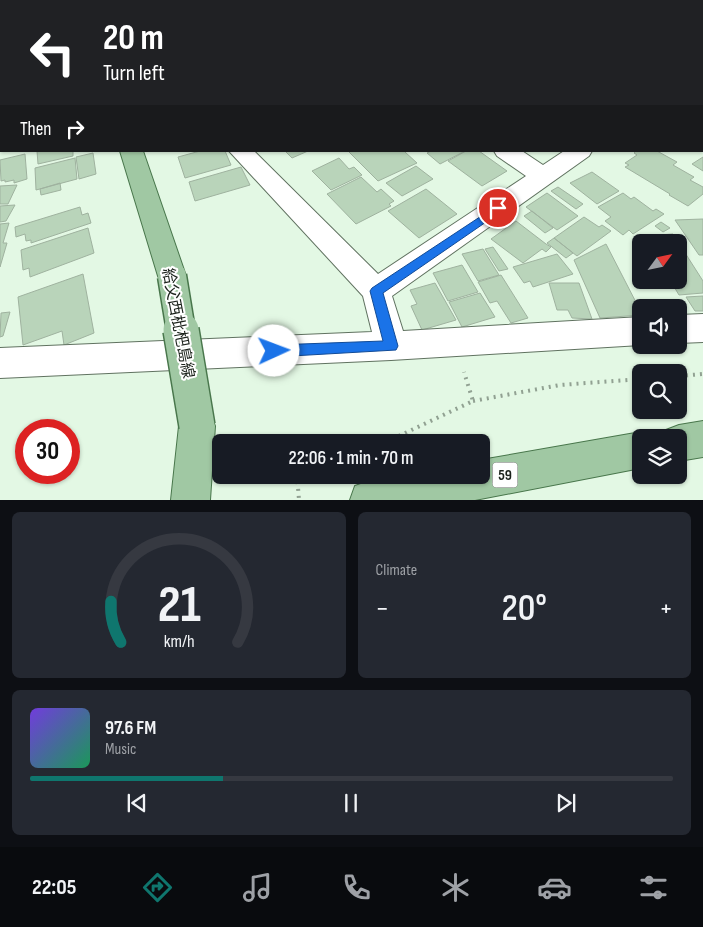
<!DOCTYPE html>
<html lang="en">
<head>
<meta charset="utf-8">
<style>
	:root { --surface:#171b24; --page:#242831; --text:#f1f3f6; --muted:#9ea1a6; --line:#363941; --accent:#0f766e }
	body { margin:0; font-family:"Sofia Sans Condensed","Noto Sans JP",sans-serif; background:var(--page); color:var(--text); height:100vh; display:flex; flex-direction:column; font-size:19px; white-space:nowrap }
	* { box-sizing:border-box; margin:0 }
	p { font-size:16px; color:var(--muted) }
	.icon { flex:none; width:28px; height:28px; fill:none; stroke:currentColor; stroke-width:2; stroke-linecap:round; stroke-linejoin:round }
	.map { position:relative; height:500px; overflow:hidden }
	.side { display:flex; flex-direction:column; gap:12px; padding:12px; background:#0d0f14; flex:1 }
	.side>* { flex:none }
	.top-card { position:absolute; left:0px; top:0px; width:704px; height:152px; box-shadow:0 1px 4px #0004; background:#202124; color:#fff; overflow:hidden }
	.needle { width:32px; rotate:57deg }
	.tools { position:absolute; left:632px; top:234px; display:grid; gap:10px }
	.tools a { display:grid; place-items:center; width:55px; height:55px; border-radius:8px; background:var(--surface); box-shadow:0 1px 4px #0004; font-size:25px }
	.speed { position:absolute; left:15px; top:419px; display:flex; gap:10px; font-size:25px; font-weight:700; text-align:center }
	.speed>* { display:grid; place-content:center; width:65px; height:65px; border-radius:50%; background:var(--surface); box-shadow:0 1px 4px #0004; line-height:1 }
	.speed .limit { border:8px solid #d22; background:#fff; color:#111 }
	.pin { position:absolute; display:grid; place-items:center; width:42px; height:42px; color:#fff; margin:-21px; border:2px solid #fff; border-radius:50%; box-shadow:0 1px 5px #0007 }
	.me { position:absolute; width:55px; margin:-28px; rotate:88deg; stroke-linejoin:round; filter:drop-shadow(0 0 4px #0008) }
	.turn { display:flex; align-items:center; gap:18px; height:105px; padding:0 20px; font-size:22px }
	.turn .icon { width:65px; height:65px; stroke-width:2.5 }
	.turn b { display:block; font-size:35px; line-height:42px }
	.then { display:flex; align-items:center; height:48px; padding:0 20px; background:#0003; gap:10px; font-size:19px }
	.big { font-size:38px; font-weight:600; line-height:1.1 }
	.side .tile { flex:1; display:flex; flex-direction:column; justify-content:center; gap:8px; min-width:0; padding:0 18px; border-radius:8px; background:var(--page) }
	.side .dial { align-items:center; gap:0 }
	.dial svg { height:130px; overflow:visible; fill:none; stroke:var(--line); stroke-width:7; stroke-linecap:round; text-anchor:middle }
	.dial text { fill:var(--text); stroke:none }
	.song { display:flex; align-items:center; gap:15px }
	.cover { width:60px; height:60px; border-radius:8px; background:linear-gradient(135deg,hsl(260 70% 55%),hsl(150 70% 35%)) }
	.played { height:5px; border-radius:2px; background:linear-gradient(90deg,var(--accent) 30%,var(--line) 30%) }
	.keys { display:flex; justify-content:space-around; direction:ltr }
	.heat { display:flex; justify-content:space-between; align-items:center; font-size:28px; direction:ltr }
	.side .tiles { flex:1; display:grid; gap:12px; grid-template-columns:1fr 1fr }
	.tile:last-child { grid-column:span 2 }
	.trip { position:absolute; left:212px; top:434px; width:278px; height:50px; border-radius:8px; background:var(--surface); box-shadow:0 1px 4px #0004; font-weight:600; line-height:50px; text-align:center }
	.tabs { display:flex; height:80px; justify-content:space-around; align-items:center; background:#090b0e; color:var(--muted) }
	.tabs .icon { width:35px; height:35px }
	.tabs .current { color:var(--accent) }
	.tabs b { font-size:22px; color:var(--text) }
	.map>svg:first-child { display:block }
</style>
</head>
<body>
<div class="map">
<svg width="703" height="500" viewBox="0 0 703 500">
	<rect width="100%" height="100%" fill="#e3f8e4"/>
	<path fill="#b9d4ba" stroke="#9fb29f" d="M2 0H53V1H2Z
		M37 151H73V156L38 164Z
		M200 151H225L231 165 185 178 178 157Z
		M285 151H308L292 158Z
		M348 151H407L405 152 417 163 378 181Z
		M431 151H465L440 164 427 153Z
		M466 151H479L507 171 482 186 448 161Z
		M636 151H657L677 162 673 165 694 177 690 180 703 187V194L688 206 669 195 670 194 625 167 629 165 625 163 637 155 634 153Z
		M93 153 96 174 79 179 76 157Z
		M25 154 27 179 14 183V180L5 182V180L1 181 0 160Z
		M703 157V171L692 164Z
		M75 158 77 179 36 190 35 168Z
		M339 158 349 169 354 167 362 175 331 190 312 171Z
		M416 166 433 179 402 196 386 183Z
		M241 167 250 185 195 201 189 182Z
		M592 172 619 191 597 204 570 183Z
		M361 177 377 192 381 189 394 201 389 204 391 206 356 224 327 194Z
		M60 183 61 190 41 195 40 189Z
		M17 185 8 204H0V186Z
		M558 187 583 204 576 209 551 191Z
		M426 189 457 214 419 238 388 211Z
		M547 193 578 216 557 230 526 207Z
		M623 193 631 199 634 197 653 211 656 209 664 214 633 234 629 230 623 235 605 221 611 217 598 207Z
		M15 205 6 221 0 222V206Z
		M80 207 82 215 88 213 91 223 31 243V240L26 241 25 234 16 237 15 227Z
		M532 211 553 228 545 233 524 216Z
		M584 217 599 227 602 225 611 231 577 256 554 238Z
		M703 219V255H699L675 220Z
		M516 221 546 244 551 247 546 252 542 249 523 263 491 239Z
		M661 222 670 228 663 232 655 226Z
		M9 223 3 243H7L0 267V224Z
		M88 228 94 253 30 277 29 268 23 270 21 250Z
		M673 234 703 281V293L679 295 670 280H679V242H648L644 236Z
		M554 238 573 253 566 258 547 243Z
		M606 244 641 312V315L600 318 574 260Z
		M493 247 508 269 499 271 485 249Z
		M483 249 499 275 478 281 462 254Z
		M557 254 573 274 533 287 530 281 524 283 513 267Z
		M462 265 478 292 448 301 433 273Z
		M83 274 94 333 64 345 62 331 23 345 18 297Z
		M501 275 528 318 511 323 497 301 490 303 478 282Z
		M435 283 456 320 422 330 411 306 417 304 410 290Z
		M549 283H579L592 319 572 318 568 310H557Z
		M480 293 495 317 462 327 449 302Z
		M703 296V311H695L686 297Z
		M10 312 3 336 0 337 1 313Z"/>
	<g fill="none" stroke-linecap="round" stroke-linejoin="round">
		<defs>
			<path id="minor" d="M283 0H300L301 1H284Z
				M485 0H503L504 1H486Z
				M616 0H634L635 1H617Z
				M702 24H703V34H702Z
				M0 38H1V48H0Z
				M702 59H703V71H702Z
				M702 118H703V132H702Z
				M229 151H254L378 274 526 176 497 156 494 151H522L543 165 564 151H592L589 156 392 296 403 331 641 317V345L391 360 0 378V348L372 332 363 296Z
				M703 314V342L679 343V315Z"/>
			<path id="major" d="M77 0H93L94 1H78Z
				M120 151H143L186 276 182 284 172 288 162 284 158 276Z
				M197 408 210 413 215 426 210 500H171L179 426 184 413Z
				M703 421V457L679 461V438H663L666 430 679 425Z
				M641 432 654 438H641V468L475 500H350L355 486C395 470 439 475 481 475V460Z"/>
		</defs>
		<use href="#minor" stroke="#607260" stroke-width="2"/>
		<use href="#major" stroke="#48764b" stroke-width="2"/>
		<path stroke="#91a192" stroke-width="4" stroke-dasharray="2 5" stroke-linecap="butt" d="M679 376 703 374
			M473 401 560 385 641 379
			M386 442 473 401 464 372
			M297 475 299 500"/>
		<use href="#minor" fill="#fff" fill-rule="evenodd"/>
		<use href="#major" fill="#a0c8a3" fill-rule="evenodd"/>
		<defs>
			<path id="major-bridge-far1" d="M172 276 181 331"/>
			<path id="major-bridge" d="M181 330 197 426"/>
		</defs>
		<use href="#major-bridge-far1" stroke="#48764b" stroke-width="31" stroke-linecap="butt"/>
		<use href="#major-bridge" stroke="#48764b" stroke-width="38" stroke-linecap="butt"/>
		<use href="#major-bridge-far1" stroke="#a0c8a3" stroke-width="28"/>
		<use href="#major-bridge" stroke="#a0c8a3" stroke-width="35"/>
	</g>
	<path fill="#1a73e8" stroke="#114b97" d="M498 205 502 206 503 208 502 211 383 293 398 346 396 350 274 357 269 356 267 351 269 347 274 345 383 341 370 291 372 288Z"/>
	<g text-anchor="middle" stroke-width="4" stroke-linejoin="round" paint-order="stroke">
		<rect fill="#fff" stroke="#5f645f" stroke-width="1" x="492.5" y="462.5" width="25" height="25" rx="4"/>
		<g font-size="15" font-weight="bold" fill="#1b221b">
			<text x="505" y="480">59</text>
		</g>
		<g font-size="16" fill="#1b221b" stroke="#fff">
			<text transform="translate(179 323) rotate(79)" y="6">給父西枇杷島線</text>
		</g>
	</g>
</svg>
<div class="tools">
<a><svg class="needle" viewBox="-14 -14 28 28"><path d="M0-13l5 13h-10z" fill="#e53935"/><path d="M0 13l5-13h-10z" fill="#9ea1a6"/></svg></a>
<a><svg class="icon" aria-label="sound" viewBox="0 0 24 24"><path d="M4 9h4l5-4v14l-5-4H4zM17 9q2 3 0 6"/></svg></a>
<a><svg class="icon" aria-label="search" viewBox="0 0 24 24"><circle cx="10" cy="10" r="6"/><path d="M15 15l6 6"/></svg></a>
<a><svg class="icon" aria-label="layers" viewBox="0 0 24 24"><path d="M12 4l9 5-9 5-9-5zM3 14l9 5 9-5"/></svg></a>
</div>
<div class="speed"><div class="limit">30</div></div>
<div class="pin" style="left:498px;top:208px;background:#d93025"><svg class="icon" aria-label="arrive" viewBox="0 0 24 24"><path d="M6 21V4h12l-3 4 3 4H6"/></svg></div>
<svg class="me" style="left:274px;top:351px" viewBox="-20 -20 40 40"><circle r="19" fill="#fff"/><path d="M0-13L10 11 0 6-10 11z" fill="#1a73e8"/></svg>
<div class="trip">22:06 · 1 min · 70 m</div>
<div class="top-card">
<div class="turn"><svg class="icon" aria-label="left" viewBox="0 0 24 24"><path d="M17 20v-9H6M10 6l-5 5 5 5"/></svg><div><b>20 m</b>Turn left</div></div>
<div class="then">Then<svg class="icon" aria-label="right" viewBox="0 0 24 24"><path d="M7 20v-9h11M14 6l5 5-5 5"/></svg></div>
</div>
</div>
<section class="side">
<div class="tiles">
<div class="tile dial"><svg viewBox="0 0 100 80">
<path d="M14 69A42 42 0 1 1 86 69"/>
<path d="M14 69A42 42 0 0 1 8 44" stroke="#0f766e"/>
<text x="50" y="56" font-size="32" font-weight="700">21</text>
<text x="50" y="72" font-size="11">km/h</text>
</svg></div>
<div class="tile"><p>Climate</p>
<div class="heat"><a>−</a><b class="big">20°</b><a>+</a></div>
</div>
<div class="tile">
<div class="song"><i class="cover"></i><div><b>97.6 FM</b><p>Music</p></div></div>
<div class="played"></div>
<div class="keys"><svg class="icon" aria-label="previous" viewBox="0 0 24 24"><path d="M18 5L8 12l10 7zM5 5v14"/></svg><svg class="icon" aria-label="pause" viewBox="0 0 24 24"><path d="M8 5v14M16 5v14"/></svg><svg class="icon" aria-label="next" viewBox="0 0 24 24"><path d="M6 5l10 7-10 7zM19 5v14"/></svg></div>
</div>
</div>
</section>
<nav class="tabs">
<b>22:05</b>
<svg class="icon current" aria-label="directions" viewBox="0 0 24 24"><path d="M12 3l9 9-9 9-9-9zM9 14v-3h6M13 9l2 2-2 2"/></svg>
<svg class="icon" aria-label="music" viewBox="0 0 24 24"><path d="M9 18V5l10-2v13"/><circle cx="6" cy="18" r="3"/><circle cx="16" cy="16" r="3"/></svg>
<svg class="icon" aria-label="phone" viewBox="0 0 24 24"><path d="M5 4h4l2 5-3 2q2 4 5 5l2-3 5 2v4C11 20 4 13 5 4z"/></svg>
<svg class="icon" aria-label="climate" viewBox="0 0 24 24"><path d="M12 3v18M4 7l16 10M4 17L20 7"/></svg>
<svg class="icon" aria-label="car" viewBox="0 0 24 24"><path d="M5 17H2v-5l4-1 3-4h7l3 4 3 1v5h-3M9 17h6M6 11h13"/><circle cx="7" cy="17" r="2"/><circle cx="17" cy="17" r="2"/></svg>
<svg class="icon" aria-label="filters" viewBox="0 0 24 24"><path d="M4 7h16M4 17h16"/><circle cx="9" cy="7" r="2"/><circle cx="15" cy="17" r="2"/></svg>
</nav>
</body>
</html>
